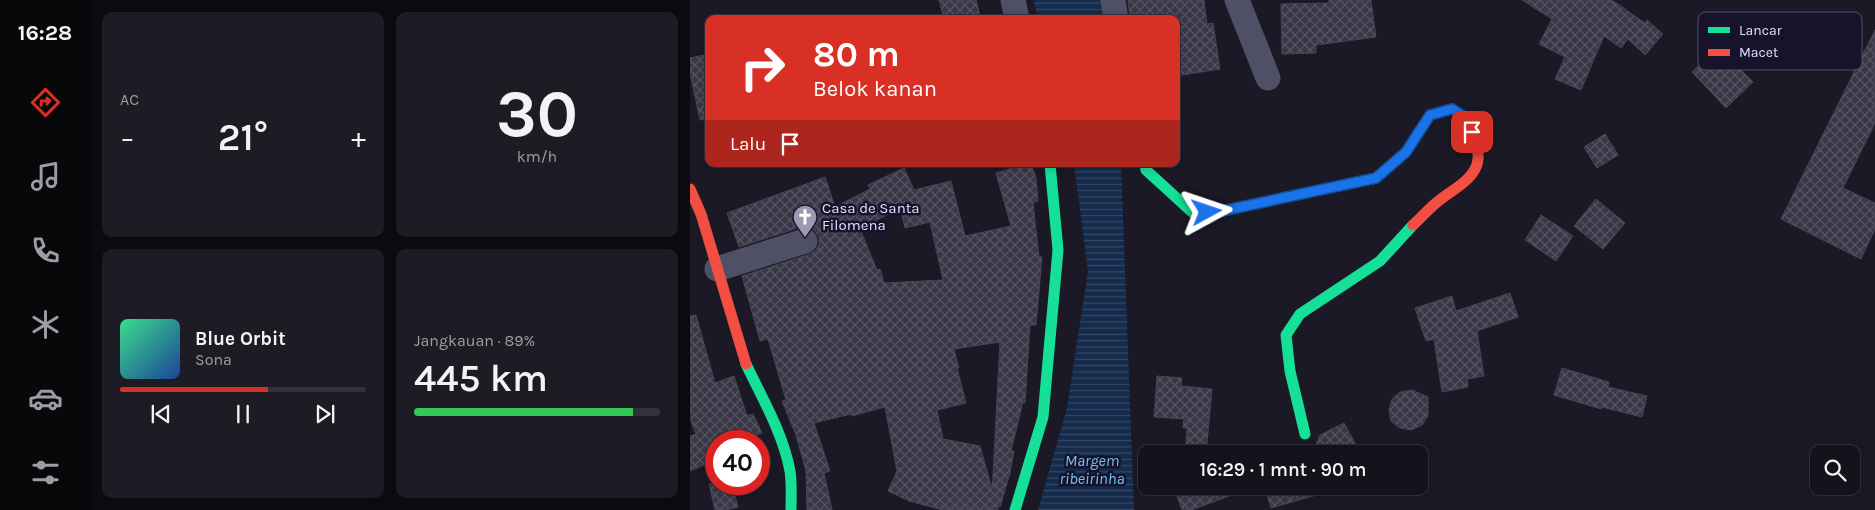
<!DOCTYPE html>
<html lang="id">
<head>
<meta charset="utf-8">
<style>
	:root { --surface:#14131c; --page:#1d1c25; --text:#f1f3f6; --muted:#9d9ea3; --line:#33323b; --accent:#d93025 }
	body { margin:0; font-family:Karla,sans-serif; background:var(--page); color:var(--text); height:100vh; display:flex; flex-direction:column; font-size:19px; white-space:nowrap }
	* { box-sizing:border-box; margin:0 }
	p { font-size:16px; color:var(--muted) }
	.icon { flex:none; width:28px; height:28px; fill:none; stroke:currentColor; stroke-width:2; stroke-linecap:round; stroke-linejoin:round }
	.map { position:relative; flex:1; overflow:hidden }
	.drawer { display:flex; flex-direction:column; gap:12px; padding:12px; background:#0b0a0f; width:600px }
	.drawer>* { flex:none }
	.hud { position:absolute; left:15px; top:15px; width:475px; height:152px; border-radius:10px; box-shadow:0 2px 8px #0003,0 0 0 1px var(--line); background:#d93025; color:#fff; overflow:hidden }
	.tools { position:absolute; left:1120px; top:445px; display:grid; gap:10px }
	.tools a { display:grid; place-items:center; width:50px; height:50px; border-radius:10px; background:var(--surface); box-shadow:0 2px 8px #0003,0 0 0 1px var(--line); font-size:25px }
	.speed { position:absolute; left:15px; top:430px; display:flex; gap:10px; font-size:25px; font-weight:700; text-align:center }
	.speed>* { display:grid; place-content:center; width:65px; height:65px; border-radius:50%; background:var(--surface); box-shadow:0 2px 8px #0003,0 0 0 1px var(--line); line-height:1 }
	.speed .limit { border:8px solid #d22; background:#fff; color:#111 }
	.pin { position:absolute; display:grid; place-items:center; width:42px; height:42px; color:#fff; margin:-21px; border-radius:10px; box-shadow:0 2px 8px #0006 }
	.me { position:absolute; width:55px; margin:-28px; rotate:85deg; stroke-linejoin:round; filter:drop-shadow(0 0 4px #0008) }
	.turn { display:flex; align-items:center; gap:18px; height:105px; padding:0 25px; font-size:22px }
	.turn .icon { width:65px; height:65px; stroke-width:2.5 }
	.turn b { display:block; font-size:35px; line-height:42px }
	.then { display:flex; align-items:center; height:48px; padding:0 25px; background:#0003; gap:10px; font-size:19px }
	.big { font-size:38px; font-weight:600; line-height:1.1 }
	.drawer .card { flex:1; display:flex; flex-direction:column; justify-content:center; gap:8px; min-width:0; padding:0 18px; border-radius:10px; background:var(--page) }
	.drawer .dial { align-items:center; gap:0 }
	.dial b { font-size:65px; line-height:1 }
	.song { display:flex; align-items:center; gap:15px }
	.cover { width:60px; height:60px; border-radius:8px; background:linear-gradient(135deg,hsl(150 70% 55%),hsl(220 70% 35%)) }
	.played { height:5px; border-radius:2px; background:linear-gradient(90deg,var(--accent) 60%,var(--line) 60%) }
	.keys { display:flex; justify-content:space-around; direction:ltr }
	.heat { display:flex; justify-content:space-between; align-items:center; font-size:28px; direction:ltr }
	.charge { height:8px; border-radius:4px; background:linear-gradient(90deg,#34c759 89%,var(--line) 0) }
	.drawer .tiles { flex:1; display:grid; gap:12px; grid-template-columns:repeat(2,1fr) }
	.trip { position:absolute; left:448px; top:445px; width:290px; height:50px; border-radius:10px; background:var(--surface); box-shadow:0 2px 8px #0003,0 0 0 1px var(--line); font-weight:600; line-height:50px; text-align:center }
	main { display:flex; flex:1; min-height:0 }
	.dock { display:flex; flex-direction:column; width:90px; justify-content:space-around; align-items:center; background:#08080b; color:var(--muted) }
	.dock .icon { width:35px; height:35px }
	.dock .current { color:var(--accent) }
	.dock b { font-size:22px; color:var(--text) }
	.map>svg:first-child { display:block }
</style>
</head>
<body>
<main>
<nav class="dock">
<b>16:28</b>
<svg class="icon current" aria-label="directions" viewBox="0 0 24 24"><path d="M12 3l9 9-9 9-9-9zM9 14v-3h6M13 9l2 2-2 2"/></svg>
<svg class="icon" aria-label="music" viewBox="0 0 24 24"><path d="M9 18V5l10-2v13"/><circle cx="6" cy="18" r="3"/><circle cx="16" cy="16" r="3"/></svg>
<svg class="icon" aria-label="phone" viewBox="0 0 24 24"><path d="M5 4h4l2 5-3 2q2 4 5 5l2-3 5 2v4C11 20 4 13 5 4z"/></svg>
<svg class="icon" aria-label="climate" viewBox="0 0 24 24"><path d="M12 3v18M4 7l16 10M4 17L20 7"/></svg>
<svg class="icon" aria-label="car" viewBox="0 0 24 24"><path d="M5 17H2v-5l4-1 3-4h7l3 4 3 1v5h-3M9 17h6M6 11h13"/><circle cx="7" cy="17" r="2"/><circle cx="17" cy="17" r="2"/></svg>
<svg class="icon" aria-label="filters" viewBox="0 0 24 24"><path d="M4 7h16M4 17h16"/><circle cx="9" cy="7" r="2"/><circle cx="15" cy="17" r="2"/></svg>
</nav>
<section class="drawer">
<div class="tiles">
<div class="card"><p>AC</p>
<div class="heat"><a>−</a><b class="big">21°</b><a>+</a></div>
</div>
<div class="card dial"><b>30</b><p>km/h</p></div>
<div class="card">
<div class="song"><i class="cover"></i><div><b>Blue Orbit</b><p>Sona</p></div></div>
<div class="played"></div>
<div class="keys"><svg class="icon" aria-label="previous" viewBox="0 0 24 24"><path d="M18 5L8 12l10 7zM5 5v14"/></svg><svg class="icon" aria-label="pause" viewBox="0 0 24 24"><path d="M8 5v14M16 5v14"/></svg><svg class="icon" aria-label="next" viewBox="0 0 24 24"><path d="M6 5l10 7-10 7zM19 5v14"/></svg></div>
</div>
<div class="card"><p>Jangkauan · 89%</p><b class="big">445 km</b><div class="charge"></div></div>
</div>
</section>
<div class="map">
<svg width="1185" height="510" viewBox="0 0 1185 510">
	<defs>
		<pattern id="water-rules" width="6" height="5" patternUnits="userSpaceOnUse" patternTransform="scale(1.25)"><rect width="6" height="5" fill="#142b4b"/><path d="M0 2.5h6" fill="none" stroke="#364966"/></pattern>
		<pattern id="building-cross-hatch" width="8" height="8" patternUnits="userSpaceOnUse" patternTransform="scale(1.25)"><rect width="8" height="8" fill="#393846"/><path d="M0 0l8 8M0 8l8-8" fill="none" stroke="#555462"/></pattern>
	</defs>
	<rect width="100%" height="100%" fill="#1a1925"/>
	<path fill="url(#water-rules)" d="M343 0H411L414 19H349Z
		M384 164H431L444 510H348L377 408 398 271Z"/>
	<path fill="url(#building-cross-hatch)" stroke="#474457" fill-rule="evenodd" d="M249 0H286L291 19H254Z
		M438 0H514L517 24 523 23 530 69 486 76V19H440Z
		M639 0H681L686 37 626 45V53L592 54 591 4 639 3Z
		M832 0H922L955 23 957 20 973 34 955 55 938 39 931 48 914 36 891 90 865 79 875 57 849 44 862 19Z
		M1185 30V123L1153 188 1185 203V229L1171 259 1091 219Z
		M1028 47 1063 82 1036 108 1002 72Z
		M19 54V119L10 120 0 73V58Z
		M915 134 928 155 907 168 894 147Z
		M336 164H341L346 178 348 201 343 203 349 256 352 257 346 325H340L335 403 333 402 321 451H324L320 473 310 507H307L308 510H253L219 501 198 491 207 471 195 407 162 416 161 414 124 423 140 471 134 473 142 510H117L116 471 106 435 92 401 96 400 78 339 70 341 52 276 120 254 126 250 129 244V237L124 230 118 227H111L49 247 37 213 135 177 145 207 180 189 178 185 214 168 224 190 261 181 275 236 321 226 306 173ZM210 208 215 228 240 222 253 280 194 283 190 269 187 270 170 229ZM310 342 303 476 302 489 290 446 253 439 247 410 276 403 267 368H269L264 349Z
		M906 199 935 223 913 249 884 226Z
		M851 215 883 236 866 261 835 240Z
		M820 293 828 317 787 331 794 376 777 379 778 387 752 392 744 339 736 341 725 308 762 296 766 311Z
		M6 315 25 383 44 376 57 416 63 414 72 433 50 441H26V460L0 471V436L6 434 0 418V316Z
		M872 368 919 382 918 387 957 396 952 417 912 407 911 409 864 395Z
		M467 376 492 378 491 386 522 389 516 454H495L497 428H493L494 419 464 417Z
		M722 390 738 397V416L732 425 721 430 710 428 701 421 699 410 702 399 710 392Z
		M654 423 671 454H620L617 449 626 445 630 435Z
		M19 484H42L48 507 35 510H25Z
		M483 486H559V489L501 510H492Z
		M574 486H637V492L581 508Z
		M637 486H661L643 496Z"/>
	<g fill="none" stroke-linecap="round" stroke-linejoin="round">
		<path stroke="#4f4f65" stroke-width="25" d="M323 0 327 19
			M423 0 426 19
			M547 0 578 78
			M27 269 115 241"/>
		<path stroke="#16e098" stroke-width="11" d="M455 164 456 170 502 212 532 211 686 178 716 152 729 132
			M56 364C72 398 93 433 100 471 102 484 101 497 101 510
			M615 434 600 371 596 335 610 314 690 261 723 225
			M325 510 353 417 368 250 360 164"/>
		<path stroke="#f24e42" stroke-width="11" d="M0 189 11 214 56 364
			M723 225C732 217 741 206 751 199 776 181 799 170 783 135 776 120 777 118 762 109L740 115 729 132"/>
	</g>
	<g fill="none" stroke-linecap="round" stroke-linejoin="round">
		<defs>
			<path id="route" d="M517 212 532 211 686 178 716 152 740 115 762 109 775 117 782 132"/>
		</defs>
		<use href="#route" stroke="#114b97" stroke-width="12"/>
		<use href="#route" stroke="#1a73e8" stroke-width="9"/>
	</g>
	<defs>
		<symbol id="church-pin" viewBox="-11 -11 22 30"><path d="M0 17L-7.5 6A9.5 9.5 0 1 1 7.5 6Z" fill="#9b9ab1" stroke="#16132b"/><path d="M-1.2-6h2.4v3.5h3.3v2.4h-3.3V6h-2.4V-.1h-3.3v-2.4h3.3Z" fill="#fff"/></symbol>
	</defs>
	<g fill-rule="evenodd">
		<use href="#church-pin" x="101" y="203" width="28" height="38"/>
	</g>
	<g text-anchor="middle" stroke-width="5" stroke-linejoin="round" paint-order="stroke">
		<g font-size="15" fill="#e0dffd" stroke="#16132b" text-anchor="start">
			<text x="132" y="213">Casa de Santa<tspan x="132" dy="17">Filomena</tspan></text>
		</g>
		<g font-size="16" font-style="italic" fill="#73c2f7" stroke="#16132b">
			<text x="402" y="466">Margem<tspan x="402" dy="18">ribeirinha</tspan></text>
		</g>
	</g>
	<rect x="1008" y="12" width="164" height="58" rx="8" fill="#16132b" stroke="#53506a" stroke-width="1"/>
	<rect x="1018" y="27" width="22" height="6" fill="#16e098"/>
	<rect x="1018" y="49" width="22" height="7" fill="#f24e42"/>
	<g font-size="14" fill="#e0dffd">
		<text x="1049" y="35">Lancar</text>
		<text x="1049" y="57">Macet</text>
	</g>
</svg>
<div class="tools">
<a><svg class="icon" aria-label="search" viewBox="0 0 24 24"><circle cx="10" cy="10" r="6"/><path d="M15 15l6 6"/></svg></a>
</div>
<div class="speed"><div class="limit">40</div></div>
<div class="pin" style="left:782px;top:132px;background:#d93025"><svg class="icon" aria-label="arrive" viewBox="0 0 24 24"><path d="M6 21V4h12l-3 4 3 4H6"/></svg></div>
<svg class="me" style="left:517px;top:212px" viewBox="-20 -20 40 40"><path d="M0-17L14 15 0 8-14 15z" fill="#1a73e8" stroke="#fff" stroke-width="4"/></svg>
<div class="trip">16:29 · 1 mnt · 90 m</div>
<div class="hud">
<div class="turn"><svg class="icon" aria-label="right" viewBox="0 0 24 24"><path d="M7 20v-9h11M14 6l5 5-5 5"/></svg><div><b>80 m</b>Belok kanan</div></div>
<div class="then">Lalu<svg class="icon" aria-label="arrive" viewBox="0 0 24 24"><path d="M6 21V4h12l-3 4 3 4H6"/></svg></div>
</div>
</div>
</main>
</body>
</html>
